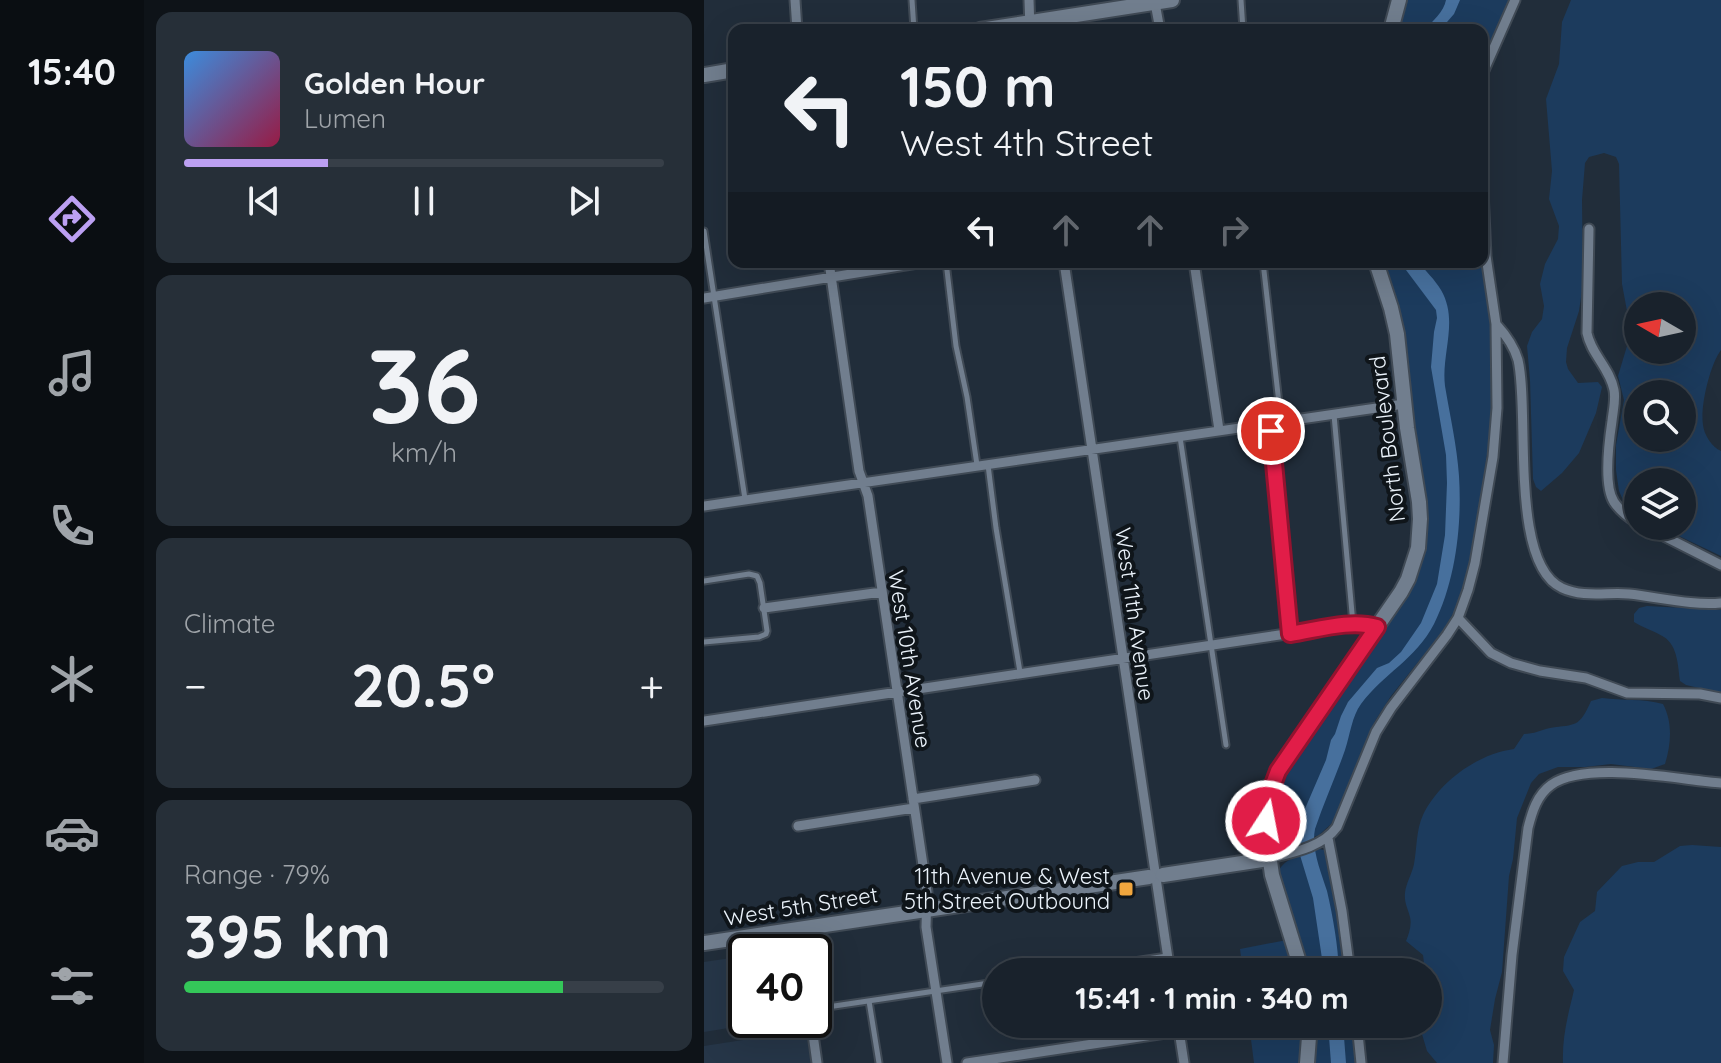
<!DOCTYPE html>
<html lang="en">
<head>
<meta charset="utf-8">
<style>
	:root { --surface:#19222c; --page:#262f38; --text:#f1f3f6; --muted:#9fa4a9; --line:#373f48; --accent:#bca0f2 }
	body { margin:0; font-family:Quicksand,sans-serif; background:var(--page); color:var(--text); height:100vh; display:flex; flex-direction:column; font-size:30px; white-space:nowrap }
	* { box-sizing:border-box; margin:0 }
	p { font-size:26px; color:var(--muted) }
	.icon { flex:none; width:44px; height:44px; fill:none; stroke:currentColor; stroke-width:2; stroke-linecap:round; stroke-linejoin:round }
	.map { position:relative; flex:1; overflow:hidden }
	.panel { display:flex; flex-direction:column; gap:12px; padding:12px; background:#0e1318; width:560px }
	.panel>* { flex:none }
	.banner { position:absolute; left:24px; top:24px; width:760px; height:244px; border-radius:16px; box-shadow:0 8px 32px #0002,0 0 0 2px var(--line); background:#19222c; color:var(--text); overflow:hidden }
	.needle { width:52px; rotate:279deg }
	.fabs { position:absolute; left:920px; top:292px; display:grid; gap:16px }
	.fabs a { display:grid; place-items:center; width:72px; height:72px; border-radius:50%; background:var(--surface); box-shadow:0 8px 32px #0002,0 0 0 2px var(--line); font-size:40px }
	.speed { position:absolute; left:24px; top:934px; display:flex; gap:16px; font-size:40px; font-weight:700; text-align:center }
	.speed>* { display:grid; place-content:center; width:104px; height:104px; border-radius:50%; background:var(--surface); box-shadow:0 8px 32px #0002,0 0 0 2px var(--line); line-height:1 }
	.speed .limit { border:4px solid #111; border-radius:12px; background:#fff; color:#111 }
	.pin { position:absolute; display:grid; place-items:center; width:68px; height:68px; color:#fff; margin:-34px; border:4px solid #fff; border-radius:50%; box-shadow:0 2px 8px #0007 }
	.me { position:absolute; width:88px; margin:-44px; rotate:11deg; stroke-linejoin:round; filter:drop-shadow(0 0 6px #0008) }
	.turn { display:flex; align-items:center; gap:28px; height:168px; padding:0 40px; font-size:36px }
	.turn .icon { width:104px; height:104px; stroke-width:2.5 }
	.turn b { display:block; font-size:56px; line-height:68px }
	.lanes { display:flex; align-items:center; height:76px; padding:0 40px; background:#0003; justify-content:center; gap:40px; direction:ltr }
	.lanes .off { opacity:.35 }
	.big { font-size:60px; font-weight:700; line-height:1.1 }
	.panel .card { flex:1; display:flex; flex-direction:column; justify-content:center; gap:12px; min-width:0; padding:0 28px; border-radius:16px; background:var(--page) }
	.panel .dial { align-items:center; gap:0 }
	.dial b { font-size:104px; line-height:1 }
	.song { display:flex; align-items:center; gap:24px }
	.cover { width:96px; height:96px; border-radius:12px; background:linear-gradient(135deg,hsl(210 70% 55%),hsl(340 70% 35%)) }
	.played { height:8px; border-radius:4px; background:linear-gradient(90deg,var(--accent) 30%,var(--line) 30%) }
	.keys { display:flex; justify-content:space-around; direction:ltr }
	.heat { display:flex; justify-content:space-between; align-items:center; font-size:44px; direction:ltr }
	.charge { height:12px; border-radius:6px; background:linear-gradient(90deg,#34c759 79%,var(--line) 0) }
	.trip { position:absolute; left:278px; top:958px; width:460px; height:80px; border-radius:40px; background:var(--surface); box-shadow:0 8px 32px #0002,0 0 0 2px var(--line); font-weight:700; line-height:80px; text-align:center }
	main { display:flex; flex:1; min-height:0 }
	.menu { display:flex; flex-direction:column; width:144px; justify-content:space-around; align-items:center; background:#0a0e12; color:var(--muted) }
	.menu .icon { width:56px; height:56px }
	.menu .current { color:var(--accent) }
	.menu b { font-size:36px; color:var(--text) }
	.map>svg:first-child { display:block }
</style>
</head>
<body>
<main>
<nav class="menu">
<b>15:40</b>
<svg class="icon current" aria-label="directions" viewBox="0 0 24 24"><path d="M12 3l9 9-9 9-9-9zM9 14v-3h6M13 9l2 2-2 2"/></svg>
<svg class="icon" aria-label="music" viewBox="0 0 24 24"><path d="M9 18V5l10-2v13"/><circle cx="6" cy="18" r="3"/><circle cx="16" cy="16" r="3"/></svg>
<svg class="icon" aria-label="phone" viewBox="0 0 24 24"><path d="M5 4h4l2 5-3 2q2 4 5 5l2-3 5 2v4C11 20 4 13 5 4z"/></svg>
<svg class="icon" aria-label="climate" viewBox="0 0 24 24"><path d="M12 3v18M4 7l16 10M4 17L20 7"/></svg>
<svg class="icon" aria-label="car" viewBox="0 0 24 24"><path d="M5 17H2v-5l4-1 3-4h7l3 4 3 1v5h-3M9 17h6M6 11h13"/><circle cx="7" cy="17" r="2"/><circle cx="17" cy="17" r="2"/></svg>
<svg class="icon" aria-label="filters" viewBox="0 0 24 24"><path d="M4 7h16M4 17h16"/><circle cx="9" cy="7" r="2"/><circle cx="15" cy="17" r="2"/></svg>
</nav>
<section class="panel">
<div class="card">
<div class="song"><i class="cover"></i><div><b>Golden Hour</b><p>Lumen</p></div></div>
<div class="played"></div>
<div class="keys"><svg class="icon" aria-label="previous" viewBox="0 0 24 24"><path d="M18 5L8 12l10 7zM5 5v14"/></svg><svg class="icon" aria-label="pause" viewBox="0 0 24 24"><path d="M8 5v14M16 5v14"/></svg><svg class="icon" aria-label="next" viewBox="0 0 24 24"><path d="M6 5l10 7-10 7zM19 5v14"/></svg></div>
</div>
<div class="card dial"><b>36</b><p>km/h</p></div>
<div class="card"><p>Climate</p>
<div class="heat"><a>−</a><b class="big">20.5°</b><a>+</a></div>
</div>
<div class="card"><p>Range · 79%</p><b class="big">395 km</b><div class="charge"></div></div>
</section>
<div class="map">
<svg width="1017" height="1063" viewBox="0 0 1017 1063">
	<rect width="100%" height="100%" fill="#212d3a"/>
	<path fill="#263648" d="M27 958 37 1026 0 1032V962Z
		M50 1020H100L107 1063H0V1046L52 1038Z"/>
	<path fill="#1c3b5d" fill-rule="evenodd" d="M702 0H805L778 59V30H693Z
		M867 0H1017V350C1006 365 996 406 999 425 1000 435 1008 447 1017 451V556L954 526H978V482H934V514L920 502 915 491 912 470V445L920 400 914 376 923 346V311L918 284 915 164 912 157 900 153 885 157 881 163 878 200 879 284 875 311 863 348 862 362 864 369 874 383 894 382 898 387 892 413 875 453 858 473 837 491 832 487 829 479 826 380 823 346 828 332 838 319 840 306 836 284 841 264 854 239 855 226 845 199 848 171 842 99 855 64 858 22ZM934 306H978V350H934ZM934 394H978V438H934Z
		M679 262H777L786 324 788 422 768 551 758 593 753 607 738 632 687 696 671 721 657 752 637 806 627 824 615 835 581 847 571 842C563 822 571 795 579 776L704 592 721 503 707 407Z
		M943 606 1017 610V693L982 685 976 681C974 667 974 646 960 637 951 631 939 628 930 622V614L935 608Z
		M898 698C918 701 938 698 959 704 969 723 967 744 961 764L947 769 907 764 881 767H854L835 774 827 783 813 818 809 859 805 876 798 972 791 999 786 1030 790 1045 789 1063H733L723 1051 715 1024H724V972H721L719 955 702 941C705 934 708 925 706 917 704 909 700 903 701 893 702 883 708 874 710 864 713 848 712 830 719 815 735 782 773 754 810 749L820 734C830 734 837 730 846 728 872 724 875 728 887 701Z
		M988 845 1017 847V1063H859C858 1037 864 1015 870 990L859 971 860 957 876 922 891 911 893 892 918 866 934 862H950L976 846Z
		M615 849 620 850 632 913 640 972H603L574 872C581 857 600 854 615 849Z
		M583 940 592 972H539L536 949Z
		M545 1024H601L598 1063H550Z
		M611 1024H647L652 1063H608Z"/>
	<path fill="#47709d" d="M742 0H756L750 14 736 30H721C728 21 740 12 742 0Z
		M696 262H714C722 271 731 280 737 290 755 321 737 353 741 386 746 416 753 446 755 476 758 524 752 580 730 624 712 659 679 674 657 704 648 716 646 735 641 750 632 776 620 802 611 829 607 849 617 872 623 891 629 917 634 945 635 972H620L609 898 592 842V836L594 825 622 760 627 740 631 734 637 716 644 702 673 668 685 663 697 652 717 623 733 584 741 535 743 483 742 455 727 367 730 332 733 318 732 310Z
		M624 1024H639L642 1063H627Z"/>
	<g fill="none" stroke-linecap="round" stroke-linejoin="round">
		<defs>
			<path id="lane" d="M208 0 210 30
				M537 0 539 30
				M0 231 41 499
				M242 262 252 346 263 397 273 465
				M559 262 577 421
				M630 415 649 624
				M476 437 522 745
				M284 465 292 528 316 672
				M0 581 45 574 53 576 56 583 63 631 62 634 55 637 0 642
				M357 972 463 956
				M165 1001 175 1063
				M110 1009 292 982"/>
			<path id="street" d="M91 0 93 30
				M325 0 326 30
				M451 3 456 30
				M778 75 811 0
				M885 229 883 333C887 354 906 368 910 390 912 400 909 411 908 421 905 441 899 485 910 502 916 511 925 518 934 523
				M125 262 155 471 164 496 223 892 222 927 243 1063
				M360 262 466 972
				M490 262 515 430
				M0 298 220 262
				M792 324C802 335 810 346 814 360 826 411 805 564 858 588 879 598 904 592 925 594 954 597 989 606 1017 603
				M566 423 586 634
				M0 506 700 404
				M940 526 1017 565
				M60 608 178 592
				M754 618 787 653 807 663 836 671 882 678 923 693 996 694 1017 698
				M0 721 649 624 664 625 673 627
				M209 799 331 780
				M94 826 210 808
				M624 838 638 911 646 972
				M563 859C586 853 618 848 633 827L672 732 687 708 743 635 754 618 764 590 771 563 789 457 793 408 792 324 782 256 778 169
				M94 929 97 952
				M107 1020 113 1063
				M474 1024 480 1063
				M653 1024 657 1063
				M263 1063 475 1031
				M799 1063 808 955 824 828C828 812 833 795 847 785 882 760 975 780 1017 783"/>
			<path id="secondary" d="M276 30 468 0
				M687 30 695 0
				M0 75 30 70
				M459 875 558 860
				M0 943 445 877
				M598 972 568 875 562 833 565 795 574 771 583 757 697 592 704 579 714 548 716 519 715 502 703 428 693 334 687 308 672 262
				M603 1063 606 1024"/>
		</defs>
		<use href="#lane" stroke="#404a55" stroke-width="9"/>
		<use href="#street" stroke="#404a55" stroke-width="13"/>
		<use href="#secondary" stroke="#404a55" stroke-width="18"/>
		<use href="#lane" stroke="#717e8e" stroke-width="5"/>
		<use href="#street" stroke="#717e8e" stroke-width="9"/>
		<use href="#secondary" stroke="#717e8e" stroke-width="14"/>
	</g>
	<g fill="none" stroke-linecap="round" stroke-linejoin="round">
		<defs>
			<path id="route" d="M562 821 565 795 574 771 673 627C646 619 613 630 586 634L567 431"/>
		</defs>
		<use href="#route" stroke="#92132f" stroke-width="20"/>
		<use href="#route" stroke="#e11d48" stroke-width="14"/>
	</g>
	<rect fill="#f0a63e" stroke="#0f151a" stroke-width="3" x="414" y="881" width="16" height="16" rx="4"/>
	<g text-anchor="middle" stroke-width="8" stroke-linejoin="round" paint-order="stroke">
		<g font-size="22" fill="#ebf3fb" stroke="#0f151a">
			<text transform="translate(683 439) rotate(-97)" y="8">North Boulevard</text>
			<text transform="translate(431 614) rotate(82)" y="8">West 11th Avenue</text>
			<text transform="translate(206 659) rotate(81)" y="8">West 10th Avenue</text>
			<text transform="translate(97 906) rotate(-9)" y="8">West 5th Street</text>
		</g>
		<g font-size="22" fill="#ebf3fb" stroke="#0f151a" text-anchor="end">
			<text x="406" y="884">11th Avenue &amp; West<tspan x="406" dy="25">5th Street Outbound</tspan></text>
		</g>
	</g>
</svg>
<div class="fabs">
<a><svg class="needle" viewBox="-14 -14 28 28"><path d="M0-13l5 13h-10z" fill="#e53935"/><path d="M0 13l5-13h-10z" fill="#9fa4a9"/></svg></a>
<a><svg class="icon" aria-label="search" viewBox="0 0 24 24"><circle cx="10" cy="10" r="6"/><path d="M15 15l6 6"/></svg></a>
<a><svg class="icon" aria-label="layers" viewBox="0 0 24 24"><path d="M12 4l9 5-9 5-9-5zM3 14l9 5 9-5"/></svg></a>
</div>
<div class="speed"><div class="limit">40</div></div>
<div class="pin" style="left:567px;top:431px;background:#d93025"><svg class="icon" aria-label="arrive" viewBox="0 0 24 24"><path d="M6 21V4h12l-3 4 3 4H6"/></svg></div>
<svg class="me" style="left:562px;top:821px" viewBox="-20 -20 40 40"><circle r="17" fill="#e11d48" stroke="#fff" stroke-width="3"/><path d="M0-11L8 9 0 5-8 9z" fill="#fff"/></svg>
<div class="trip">15:41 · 1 min · 340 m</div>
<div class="banner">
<div class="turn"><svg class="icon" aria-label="left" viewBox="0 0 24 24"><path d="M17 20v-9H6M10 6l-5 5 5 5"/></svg><div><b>150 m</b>West 4th Street</div></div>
<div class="lanes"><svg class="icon" aria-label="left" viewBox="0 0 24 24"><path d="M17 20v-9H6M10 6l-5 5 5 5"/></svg><svg class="icon off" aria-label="ahead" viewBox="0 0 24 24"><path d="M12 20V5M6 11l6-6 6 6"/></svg><svg class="icon off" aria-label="ahead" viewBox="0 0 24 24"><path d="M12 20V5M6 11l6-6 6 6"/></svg><svg class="icon off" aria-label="right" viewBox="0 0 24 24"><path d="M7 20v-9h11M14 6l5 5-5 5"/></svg></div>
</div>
</div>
</main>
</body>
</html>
